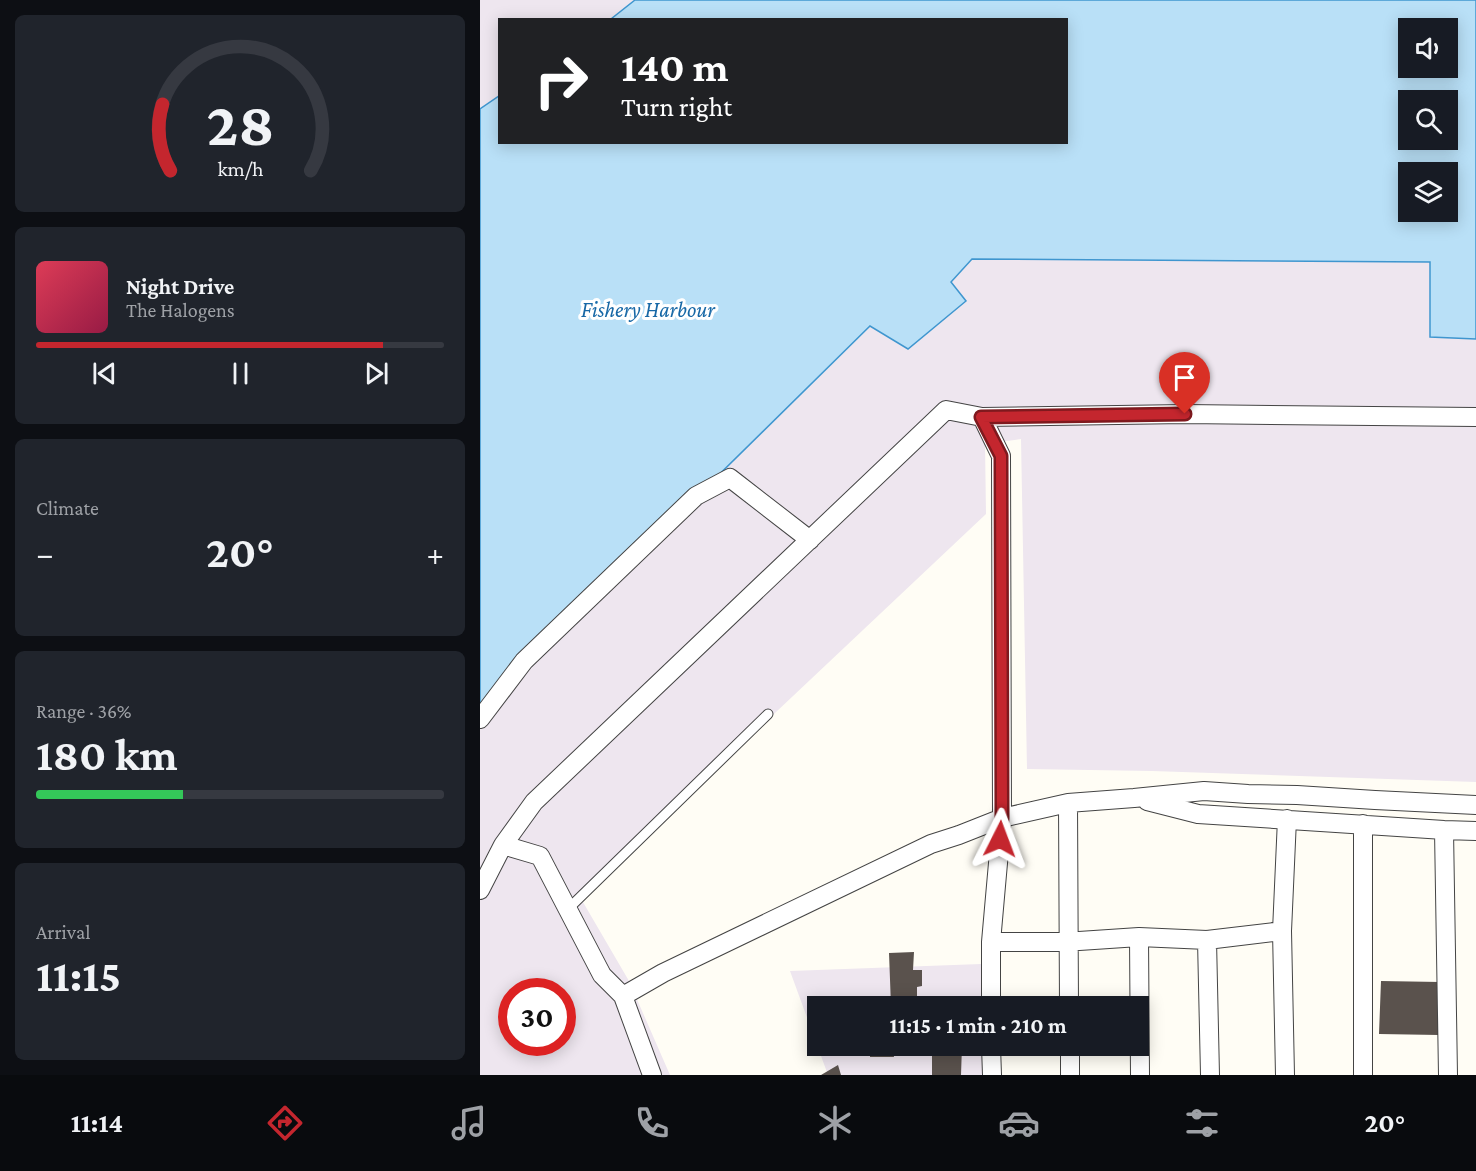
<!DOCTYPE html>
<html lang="en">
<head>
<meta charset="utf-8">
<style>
	:root { --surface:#171b24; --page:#20242c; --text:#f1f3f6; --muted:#9ea1a6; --line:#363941; --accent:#c4262e }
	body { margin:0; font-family:"Crimson Pro",serif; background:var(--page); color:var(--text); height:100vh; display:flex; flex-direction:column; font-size:22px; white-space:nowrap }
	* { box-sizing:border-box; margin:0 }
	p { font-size:20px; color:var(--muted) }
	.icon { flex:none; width:33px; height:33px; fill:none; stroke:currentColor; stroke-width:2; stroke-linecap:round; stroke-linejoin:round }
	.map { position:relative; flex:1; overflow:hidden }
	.sheet { display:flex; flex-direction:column; gap:15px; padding:15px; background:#0d0f14; width:480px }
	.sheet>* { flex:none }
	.hud { position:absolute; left:18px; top:18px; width:570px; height:126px; border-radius:0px; box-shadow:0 3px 15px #0003; background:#202124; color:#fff; overflow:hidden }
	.buttons { position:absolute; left:918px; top:18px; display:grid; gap:12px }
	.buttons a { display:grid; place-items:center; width:60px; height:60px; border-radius:0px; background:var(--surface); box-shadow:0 3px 15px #0003; font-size:30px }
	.speed { position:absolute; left:18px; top:978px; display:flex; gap:12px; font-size:30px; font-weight:700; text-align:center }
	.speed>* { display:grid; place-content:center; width:78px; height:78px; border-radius:50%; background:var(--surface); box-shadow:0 3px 15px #0003; line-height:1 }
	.speed .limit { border:9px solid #d22; background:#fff; color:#111 }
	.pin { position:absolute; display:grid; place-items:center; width:51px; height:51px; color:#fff; margin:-62px -26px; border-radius:50% 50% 50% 0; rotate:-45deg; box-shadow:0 0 6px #0007 }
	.pin .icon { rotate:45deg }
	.me { position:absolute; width:66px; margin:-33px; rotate:3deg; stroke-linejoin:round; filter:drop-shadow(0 0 4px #0008) }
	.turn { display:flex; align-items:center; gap:21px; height:126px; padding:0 24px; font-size:27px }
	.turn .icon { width:78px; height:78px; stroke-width:2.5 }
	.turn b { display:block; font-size:42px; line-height:51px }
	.big { font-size:45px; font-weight:700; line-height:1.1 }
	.sheet .tile { flex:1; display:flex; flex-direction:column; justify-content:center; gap:9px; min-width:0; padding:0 21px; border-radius:9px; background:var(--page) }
	.sheet .dial { align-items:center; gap:0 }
	.dial svg { height:156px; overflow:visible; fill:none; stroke:var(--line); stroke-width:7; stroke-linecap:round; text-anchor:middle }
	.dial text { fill:var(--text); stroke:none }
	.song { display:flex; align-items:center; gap:18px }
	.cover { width:72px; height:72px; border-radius:9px; background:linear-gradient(135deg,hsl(350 70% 55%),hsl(340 70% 35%)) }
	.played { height:6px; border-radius:3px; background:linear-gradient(90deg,var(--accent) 85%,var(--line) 85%) }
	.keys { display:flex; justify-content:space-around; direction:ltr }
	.heat { display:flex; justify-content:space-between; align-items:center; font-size:33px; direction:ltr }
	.charge { height:9px; border-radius:4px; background:linear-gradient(90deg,#34c759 36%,var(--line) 0) }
	.trip { position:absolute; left:327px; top:996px; width:342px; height:60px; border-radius:0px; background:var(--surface); box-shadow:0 3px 15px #0003; font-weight:700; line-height:60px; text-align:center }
	.menu { display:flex; height:96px; justify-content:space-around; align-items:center; background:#090b0e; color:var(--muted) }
	.menu .icon { width:42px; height:42px }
	.menu .active { color:var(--accent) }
	.menu b { font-size:27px; color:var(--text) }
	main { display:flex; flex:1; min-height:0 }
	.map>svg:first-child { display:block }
</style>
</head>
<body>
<main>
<section class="sheet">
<div class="tile dial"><svg viewBox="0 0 100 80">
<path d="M14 69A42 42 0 1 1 86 69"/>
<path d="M14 69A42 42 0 0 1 10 35" stroke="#c4262e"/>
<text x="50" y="56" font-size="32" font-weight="700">28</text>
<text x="50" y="72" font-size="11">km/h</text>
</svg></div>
<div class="tile">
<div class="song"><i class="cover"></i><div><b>Night Drive</b><p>The Halogens</p></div></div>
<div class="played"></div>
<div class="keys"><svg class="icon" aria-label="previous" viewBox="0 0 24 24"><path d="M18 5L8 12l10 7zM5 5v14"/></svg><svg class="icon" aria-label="pause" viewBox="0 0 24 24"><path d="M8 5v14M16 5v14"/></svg><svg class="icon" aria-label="next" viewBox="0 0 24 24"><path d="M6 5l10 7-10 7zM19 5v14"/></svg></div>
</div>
<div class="tile"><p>Climate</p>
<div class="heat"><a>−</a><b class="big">20°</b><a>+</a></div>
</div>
<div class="tile"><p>Range · 36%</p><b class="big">180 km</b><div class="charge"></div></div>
<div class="tile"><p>Arrival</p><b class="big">11:15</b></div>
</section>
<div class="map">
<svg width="996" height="1075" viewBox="0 0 996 1075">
	<rect width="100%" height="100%" fill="#fffdf5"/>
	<path fill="#eee6ef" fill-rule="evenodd" d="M0 0H155L131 19 20 20 19 96 0 109Z
		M492 259 950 262V337L996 339V782L672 771 547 769 541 439 505 444 506 514 100 897 149 981 190 1075H0V710L391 326 486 301 471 282ZM32 992H82V1042H32Z
		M501 964 503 1006H338V1046H504L505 1075H348L310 971Z"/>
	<path fill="#b9e0f7" stroke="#3f96cf" stroke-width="1.5" fill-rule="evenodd" d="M155 0H996V339L950 337V262L492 259 471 282 486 301 428 349 390 326 0 710V109L19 96 20 142H586V20L131 19ZM928 28H968V68H928ZM928 100H968V140H928ZM928 172H968V212H928Z"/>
	<path fill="#5a524d" d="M434 952 433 970H442V986L437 987V1006H411L409 953Z
		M901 981 960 982 959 1035 899 1034Z
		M390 1046H412L414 1057H390Z
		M452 1046H482L481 1075H452Z
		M358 1065 361 1075H341Z"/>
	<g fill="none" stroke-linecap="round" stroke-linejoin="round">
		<defs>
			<path id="service" d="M88 909 288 714"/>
			<path id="minor" d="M502 417 705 414 996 417
				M0 719 44 661 216 496 250 478 330 540
				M667 801 718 814 964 830 996 831
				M588 803 589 1006
				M883 824V1075
				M964 830 968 1075
				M23 845 54 802 466 410 502 417 521 456 522 818 511 942V1006
				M0 890 23 845 60 856 122 975 143 996 183 973 451 844 479 835 522 818 588 803 654 798 724 791 768 794 817 795 895 800 996 805
				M659 937 660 1075
				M727 940 730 1075
				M511 942H584L659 937 727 940 802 931
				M143 996 172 1075
				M511 1046 512 1075
				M590 1046V1075
				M805 1075 802 931 807 819"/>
		</defs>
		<use href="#service" stroke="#444" stroke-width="11"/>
		<use href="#minor" stroke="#444" stroke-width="20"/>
		<use href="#service" stroke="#fff" stroke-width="9"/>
		<use href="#minor" stroke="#fff" stroke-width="18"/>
	</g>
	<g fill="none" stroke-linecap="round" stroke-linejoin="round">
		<defs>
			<path id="route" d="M520 839 522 818 521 456 501 417 705 414"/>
		</defs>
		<use href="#route" stroke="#7f191e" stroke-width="15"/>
		<use href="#route" stroke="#c4262e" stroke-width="10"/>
	</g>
	<g text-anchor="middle" stroke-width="6" stroke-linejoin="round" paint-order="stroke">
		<g font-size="22" font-style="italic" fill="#1768a6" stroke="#fff">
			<text x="168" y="317">Fishery Harbour</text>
		</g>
	</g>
</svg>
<div class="buttons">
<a><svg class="icon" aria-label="sound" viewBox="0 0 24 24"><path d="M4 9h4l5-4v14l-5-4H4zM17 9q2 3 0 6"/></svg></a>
<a><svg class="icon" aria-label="search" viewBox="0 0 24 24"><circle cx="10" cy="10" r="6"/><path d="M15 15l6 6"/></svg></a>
<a><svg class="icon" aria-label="layers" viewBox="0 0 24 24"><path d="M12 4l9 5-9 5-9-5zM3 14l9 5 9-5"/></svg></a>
</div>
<div class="speed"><div class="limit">30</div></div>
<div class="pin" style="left:705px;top:414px;background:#d93025"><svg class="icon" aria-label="arrive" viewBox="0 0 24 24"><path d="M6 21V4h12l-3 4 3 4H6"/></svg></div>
<svg class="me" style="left:520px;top:839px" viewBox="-20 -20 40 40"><path d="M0-17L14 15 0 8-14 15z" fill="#c4262e" stroke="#fff" stroke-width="4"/></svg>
<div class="trip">11:15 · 1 min · 210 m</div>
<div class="hud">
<div class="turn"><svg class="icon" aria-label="right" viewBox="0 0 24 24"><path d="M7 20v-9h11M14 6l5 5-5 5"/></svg><div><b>140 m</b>Turn right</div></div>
</div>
</div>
</main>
<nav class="menu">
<b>11:14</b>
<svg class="icon active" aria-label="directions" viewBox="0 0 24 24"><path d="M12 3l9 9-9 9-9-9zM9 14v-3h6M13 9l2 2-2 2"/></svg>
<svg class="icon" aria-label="music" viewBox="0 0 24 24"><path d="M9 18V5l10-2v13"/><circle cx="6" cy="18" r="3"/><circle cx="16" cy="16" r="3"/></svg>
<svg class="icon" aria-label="phone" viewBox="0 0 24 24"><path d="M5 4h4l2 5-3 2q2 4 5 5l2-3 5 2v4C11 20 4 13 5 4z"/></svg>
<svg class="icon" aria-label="climate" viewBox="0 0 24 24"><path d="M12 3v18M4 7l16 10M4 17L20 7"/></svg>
<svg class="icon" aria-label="car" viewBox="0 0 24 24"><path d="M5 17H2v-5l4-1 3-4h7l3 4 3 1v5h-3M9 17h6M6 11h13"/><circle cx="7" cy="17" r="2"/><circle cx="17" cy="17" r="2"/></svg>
<svg class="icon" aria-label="filters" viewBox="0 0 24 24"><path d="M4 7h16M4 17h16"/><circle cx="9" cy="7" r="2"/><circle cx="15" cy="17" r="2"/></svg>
<b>20°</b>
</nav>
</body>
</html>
